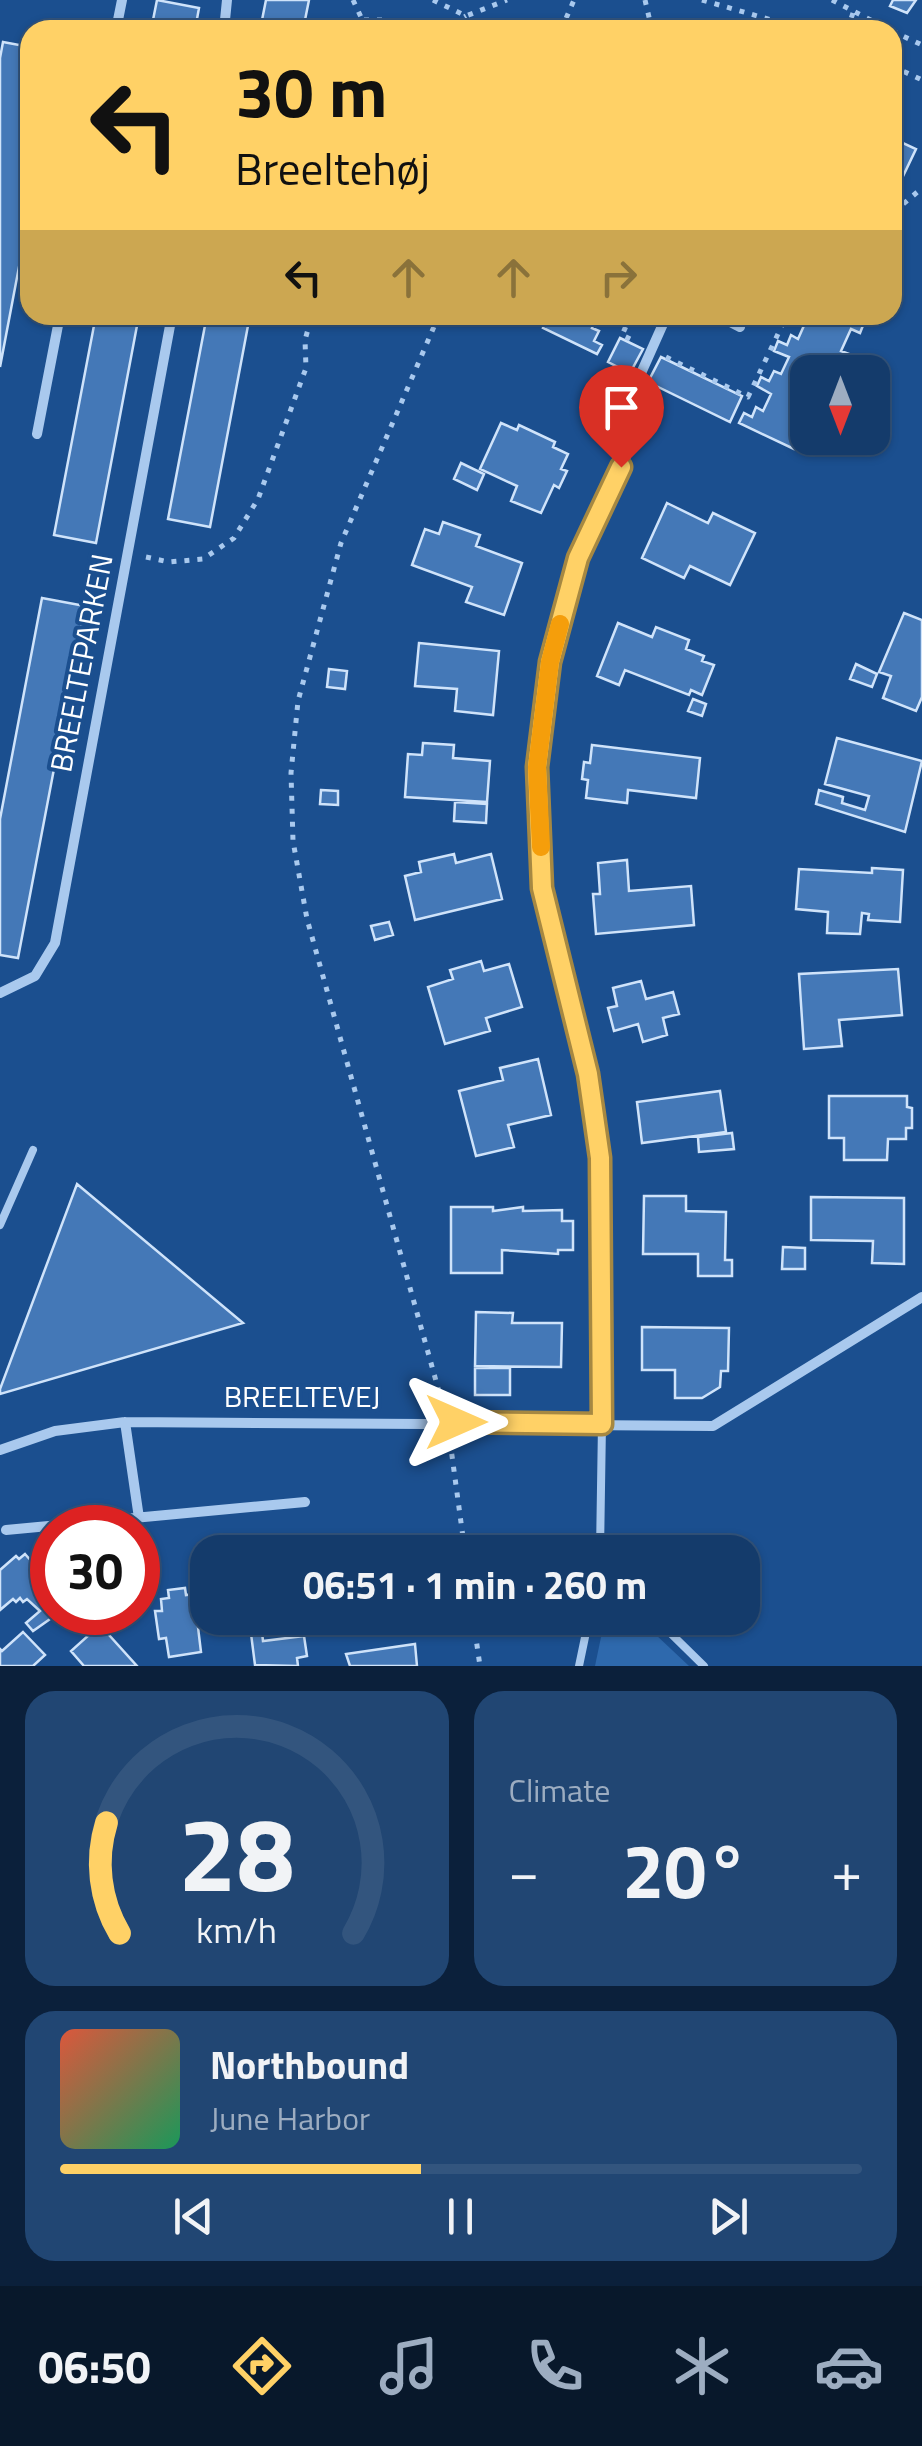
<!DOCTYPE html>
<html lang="en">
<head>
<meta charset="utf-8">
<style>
	:root { --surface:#143b6b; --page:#214673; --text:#f1f3f6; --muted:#9dadc1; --line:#33557e; --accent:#ffd166 }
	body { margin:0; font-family:"Titillium Web",sans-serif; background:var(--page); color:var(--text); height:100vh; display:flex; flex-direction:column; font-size:38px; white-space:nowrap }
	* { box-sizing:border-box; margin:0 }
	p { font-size:32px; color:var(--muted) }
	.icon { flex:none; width:55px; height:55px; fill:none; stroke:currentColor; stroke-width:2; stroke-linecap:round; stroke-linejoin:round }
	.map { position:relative; height:1666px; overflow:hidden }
	.drawer { display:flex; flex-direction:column; gap:25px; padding:25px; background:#0b203b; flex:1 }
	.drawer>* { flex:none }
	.guide { position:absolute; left:20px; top:20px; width:882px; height:305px; border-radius:30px; box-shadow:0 2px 8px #0004,0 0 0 2px var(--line); background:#ffd166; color:#111; overflow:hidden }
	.needle { width:65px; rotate:180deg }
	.controls { position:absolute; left:790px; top:355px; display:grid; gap:20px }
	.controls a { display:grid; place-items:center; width:100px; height:100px; border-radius:20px; background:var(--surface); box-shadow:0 2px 8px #0004,0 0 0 2px var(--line); font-size:50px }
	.speed { position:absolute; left:30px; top:1505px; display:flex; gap:20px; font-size:50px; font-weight:700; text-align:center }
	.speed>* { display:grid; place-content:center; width:130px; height:130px; border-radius:50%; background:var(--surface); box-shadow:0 2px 8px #0004,0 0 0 2px var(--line); line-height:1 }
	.speed .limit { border:15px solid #d22; background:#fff; color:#111 }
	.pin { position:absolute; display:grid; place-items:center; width:85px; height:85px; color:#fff; margin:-102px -42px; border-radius:50% 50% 50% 0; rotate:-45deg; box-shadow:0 0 10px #0007 }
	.pin .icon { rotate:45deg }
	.me { position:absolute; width:110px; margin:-55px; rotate:90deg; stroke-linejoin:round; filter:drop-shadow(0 0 8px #0008) }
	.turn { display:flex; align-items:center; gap:35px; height:210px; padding:0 50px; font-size:45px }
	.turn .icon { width:130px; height:130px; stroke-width:2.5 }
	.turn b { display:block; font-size:70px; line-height:85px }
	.lanes { display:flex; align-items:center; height:95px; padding:0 50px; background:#0003; justify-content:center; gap:50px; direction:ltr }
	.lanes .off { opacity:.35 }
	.big { font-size:75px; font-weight:700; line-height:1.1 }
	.drawer .widget { flex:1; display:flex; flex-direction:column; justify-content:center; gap:15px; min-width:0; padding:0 35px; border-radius:30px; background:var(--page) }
	.drawer .dial { align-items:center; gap:0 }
	.dial svg { height:260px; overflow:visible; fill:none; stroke:var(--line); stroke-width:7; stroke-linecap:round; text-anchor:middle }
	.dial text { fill:var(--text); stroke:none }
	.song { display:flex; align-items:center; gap:30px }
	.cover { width:120px; height:120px; border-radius:15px; background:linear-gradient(135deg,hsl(10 70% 55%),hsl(150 70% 35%)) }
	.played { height:10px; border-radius:5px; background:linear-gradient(90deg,var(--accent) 45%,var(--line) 45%) }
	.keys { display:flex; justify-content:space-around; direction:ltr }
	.heat { display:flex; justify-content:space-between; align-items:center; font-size:55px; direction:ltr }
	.drawer .tiles { flex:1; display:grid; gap:25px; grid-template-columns:1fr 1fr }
	.widget:last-child { grid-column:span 2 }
	.trip { position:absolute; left:190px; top:1535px; width:570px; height:100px; border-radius:30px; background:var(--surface); box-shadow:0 2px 8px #0004,0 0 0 2px var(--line); font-weight:700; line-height:100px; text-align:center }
	.dock { display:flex; height:160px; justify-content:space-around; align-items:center; background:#08182b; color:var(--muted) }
	.dock .icon { width:70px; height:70px }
	.dock .on { color:var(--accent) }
	.dock b { font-size:45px; color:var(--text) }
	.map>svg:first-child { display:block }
</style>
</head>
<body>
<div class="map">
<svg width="922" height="1666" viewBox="0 0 922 1666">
	<rect width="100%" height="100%" fill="#1b4f8f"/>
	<path fill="#2e69ad" d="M605 1618H638L689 1666H595Z"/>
	<path fill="#4478b7" stroke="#cfe3fa" stroke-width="2.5" d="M157 0 199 8 195 30H151Z
		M266 0H309L303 30H260Z
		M893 0H916L907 13 890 6Z
		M3 42 30 47V209L0 367V58Z
		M892 138 916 149 893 197 892 196Z
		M96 315H139L96 543 54 535Z
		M207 315H250L210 527 168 519Z
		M545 315H598L592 328 599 331 594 341 602 345 597 354 543 328 548 317Z
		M793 315H859L866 318 860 333 851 329 841 351 849 354 842 369 834 365 831 372H808L809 438 807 441 799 437 794 449 739 423 744 413 752 417 756 407 763 411 771 394 757 386 761 377 769 381 774 371 781 374 789 357 774 351 778 341 787 345 791 335 798 339 806 321Z
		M620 338 643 349 630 373 608 362Z
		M661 357 742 396 730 422 648 382Z
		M501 423 517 430 519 425 555 442 553 447 568 454 561 469 567 471 559 488 554 485 541 513 511 501 517 486 480 469Z
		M461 463 484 474 477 490 454 479Z
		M667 503 708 523 713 513 755 533 730 585 690 566 684 578 642 558Z
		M443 522 480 535 476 546 522 563 504 615 466 602 472 587 412 565 425 529 439 534Z
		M42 598 85 606 18 958 0 955V819Z
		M904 613 922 620V697L916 711 883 698 891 676 879 672Z
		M618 623 652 637 656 627 689 640 686 649 704 656 702 661 714 665 702 695 691 690 689 695 625 670 619 685 597 676Z
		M419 643 499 651 493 715 455 711 457 689 415 686Z
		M856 664 877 674 872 687 850 679Z
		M329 669 347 671 345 689 327 687Z
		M693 699 706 704 702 716 688 711Z
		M837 738 922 761 905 832 816 804 819 790 843 797 842 803 865 810 869 796 825 784Z
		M423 743 454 745 453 758 490 761 487 802 405 797 408 754 422 755Z
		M592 745 700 758 696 798 628 790 627 803 586 798 588 780 582 779 584 762 590 763Z
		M321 790 338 791V805L320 804Z
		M455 802 487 804 486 823 454 821Z
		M454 854 456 863 491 854 502 899 415 920 405 876 421 872 419 862Z
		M627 860 629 891 691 886 694 925 596 934 593 894H600L598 863Z
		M872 868 903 870 900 922 868 920 869 914 862 913 860 934 827 933 828 912 796 909 799 869 872 873Z
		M389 922 393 935 375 940 371 926Z
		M481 961 484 971 509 964 522 1007 486 1018 490 1031 445 1044 428 987 453 979 450 970Z
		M898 969 902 1015 839 1020 842 1046 804 1049 799 974Z
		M641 981 646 999 673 992 679 1014 663 1018 667 1035 643 1042 638 1024 614 1031 608 1008 617 1006 613 988Z
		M538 1059 551 1115 508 1125 514 1147 476 1156 459 1091 503 1080 500 1068Z
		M720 1091 726 1132 642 1143 637 1102Z
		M829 1096H907V1107L912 1108V1128H906V1139H888L887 1160H844V1138H829Z
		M732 1133 734 1149 699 1152 698 1137Z
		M77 1184 243 1323 0 1394V1389Z
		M644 1196H686V1211L726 1212 725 1260H732V1276H698V1254H643Z
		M811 1197 904 1198V1264L872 1263 873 1241 811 1240Z
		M451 1207H493V1211L523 1207V1211L562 1210V1221H573V1250H558V1254L502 1250V1273H451Z
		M783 1247 805 1248V1269H782Z
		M476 1312 513 1313 512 1323H562L561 1367 475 1366Z
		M642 1327 729 1328 728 1371H721L720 1387 702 1398H675V1370H642Z
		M475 1368H510V1395H475Z
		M269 1541 270 1552H228L227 1546Z
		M418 1541 422 1552H378L376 1548 391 1543 393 1550Z
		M25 1554 33 1563 40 1557 52 1571 46 1581 52 1588V1612H60L33 1631 26 1623 40 1611 27 1599 23 1602 20 1598 16 1602 13 1599 0 1610V1570L16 1556 19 1559Z
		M185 1588 186 1595 194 1594 201 1652 169 1657 166 1638 159 1639 155 1611H162L161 1599 169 1598 168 1590Z
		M249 1618H273V1622L261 1624 263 1641 304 1636 307 1656 297 1658 298 1666 255 1665Z
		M100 1625 137 1666H84L71 1651Z
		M23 1632 45 1655 33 1666H0V1649L2 1651Z
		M415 1644 417 1666H350L346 1654Z"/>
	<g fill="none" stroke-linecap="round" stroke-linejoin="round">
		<path stroke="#a9c9ee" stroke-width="5" stroke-dasharray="5 8" stroke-linecap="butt" d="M353 0 367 30
			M433 0 466 16 507 0
			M645 0 652 30
			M702 0 806 30
			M832 0 890 30
			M364 20H389L419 30
			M442 30 466 16
			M561 30 574 0
			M847 30 853 13
			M892 31 922 45
			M892 66 922 80
			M892 202 901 206 922 188
			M439 315 341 543 298 701 291 773 293 841 307 919 443 1406
			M631 315 622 335 634 341
			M666 357 748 397 787 315
			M146 557 169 562 203 559 234 538 258 499 306 368 305 340 312 315
			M450 1441 465 1552
			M473 1618 480 1666"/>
		<path stroke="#a9c9ee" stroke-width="8" d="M0 1225 33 1150
			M600 1552 602 1424
			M655 1618 704 1666
			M579 1666 589 1618"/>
		<path stroke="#a9c9ee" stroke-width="10" d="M116 30 122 0
			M224 30 227 0
			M717 315 740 327
			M37 434 60 315
			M0 993 35 976 55 943 172 315
			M125 1422 139 1518
			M602 1424 600 1158 588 1075 542 888 537 767 550 663 578 557 636 435 638 380 667 315
			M0 1450 55 1431 125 1422 713 1426 922 1297
			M6 1530 305 1502"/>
	</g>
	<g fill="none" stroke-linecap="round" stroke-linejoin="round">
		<defs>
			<path id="route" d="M456 1422 602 1424 600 1158 588 1074 542 888 537 767 550 662 578 558 621 467"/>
		</defs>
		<use href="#route" stroke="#a68842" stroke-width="25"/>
		<use href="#route" stroke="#ffd166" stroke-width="18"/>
		<path stroke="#f59e0b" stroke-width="18" d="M541 847 537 767 550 662 560 624"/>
	</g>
	<g text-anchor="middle" stroke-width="8" stroke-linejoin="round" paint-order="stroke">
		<g font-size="30" fill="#fff" stroke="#1b4f8f">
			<text transform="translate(82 663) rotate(-79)" y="10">BREELTEPARKEN</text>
			<text x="302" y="1407">BREELTEVEJ</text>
		</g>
	</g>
</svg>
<div class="controls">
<a><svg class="needle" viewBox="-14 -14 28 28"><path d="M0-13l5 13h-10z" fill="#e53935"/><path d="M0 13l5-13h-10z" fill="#9dadc1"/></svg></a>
</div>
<div class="speed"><div class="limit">30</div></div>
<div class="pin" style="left:621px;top:467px;background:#d93025"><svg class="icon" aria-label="arrive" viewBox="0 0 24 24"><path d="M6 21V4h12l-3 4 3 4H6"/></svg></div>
<svg class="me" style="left:456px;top:1422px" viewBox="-20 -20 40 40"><path d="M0-17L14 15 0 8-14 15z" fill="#ffd166" stroke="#fff" stroke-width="4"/></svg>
<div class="trip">06:51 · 1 min · 260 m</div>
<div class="guide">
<div class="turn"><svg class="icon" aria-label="left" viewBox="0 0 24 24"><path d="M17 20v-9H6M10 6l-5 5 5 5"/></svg><div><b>30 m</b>Breeltehøj</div></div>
<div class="lanes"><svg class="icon" aria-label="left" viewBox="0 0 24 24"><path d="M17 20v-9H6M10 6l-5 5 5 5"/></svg><svg class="icon off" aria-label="ahead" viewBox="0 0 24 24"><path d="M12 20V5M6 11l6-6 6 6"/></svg><svg class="icon off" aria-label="ahead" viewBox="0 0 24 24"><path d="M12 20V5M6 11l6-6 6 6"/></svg><svg class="icon off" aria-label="right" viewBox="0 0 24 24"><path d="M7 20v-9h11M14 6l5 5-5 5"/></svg></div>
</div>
</div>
<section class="drawer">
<div class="tiles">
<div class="widget dial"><svg viewBox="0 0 100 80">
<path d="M14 69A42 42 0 1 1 86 69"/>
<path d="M14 69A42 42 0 0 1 10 35" stroke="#ffd166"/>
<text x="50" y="56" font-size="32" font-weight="700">28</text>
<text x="50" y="72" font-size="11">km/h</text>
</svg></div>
<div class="widget"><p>Climate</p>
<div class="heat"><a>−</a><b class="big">20°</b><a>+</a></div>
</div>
<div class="widget">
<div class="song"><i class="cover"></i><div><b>Northbound</b><p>June Harbor</p></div></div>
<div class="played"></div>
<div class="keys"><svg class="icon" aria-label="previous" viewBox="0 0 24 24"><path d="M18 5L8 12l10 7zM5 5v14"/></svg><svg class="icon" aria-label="pause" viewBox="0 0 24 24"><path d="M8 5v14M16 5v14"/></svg><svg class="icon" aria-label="next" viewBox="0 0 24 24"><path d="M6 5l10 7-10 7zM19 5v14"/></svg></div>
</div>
</div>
</section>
<nav class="dock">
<b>06:50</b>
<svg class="icon on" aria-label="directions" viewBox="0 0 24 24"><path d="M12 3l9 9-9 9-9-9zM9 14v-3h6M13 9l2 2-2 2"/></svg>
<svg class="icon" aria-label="music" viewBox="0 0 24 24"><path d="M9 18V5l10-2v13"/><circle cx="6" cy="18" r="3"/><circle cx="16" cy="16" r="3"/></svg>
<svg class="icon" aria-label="phone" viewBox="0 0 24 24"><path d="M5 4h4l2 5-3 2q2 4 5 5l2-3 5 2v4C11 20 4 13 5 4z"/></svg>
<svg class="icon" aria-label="climate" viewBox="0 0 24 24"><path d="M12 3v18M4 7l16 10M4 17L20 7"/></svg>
<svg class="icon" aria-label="car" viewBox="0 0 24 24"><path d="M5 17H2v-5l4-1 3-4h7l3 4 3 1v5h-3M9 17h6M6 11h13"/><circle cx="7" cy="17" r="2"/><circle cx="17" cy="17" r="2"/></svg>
</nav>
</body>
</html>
